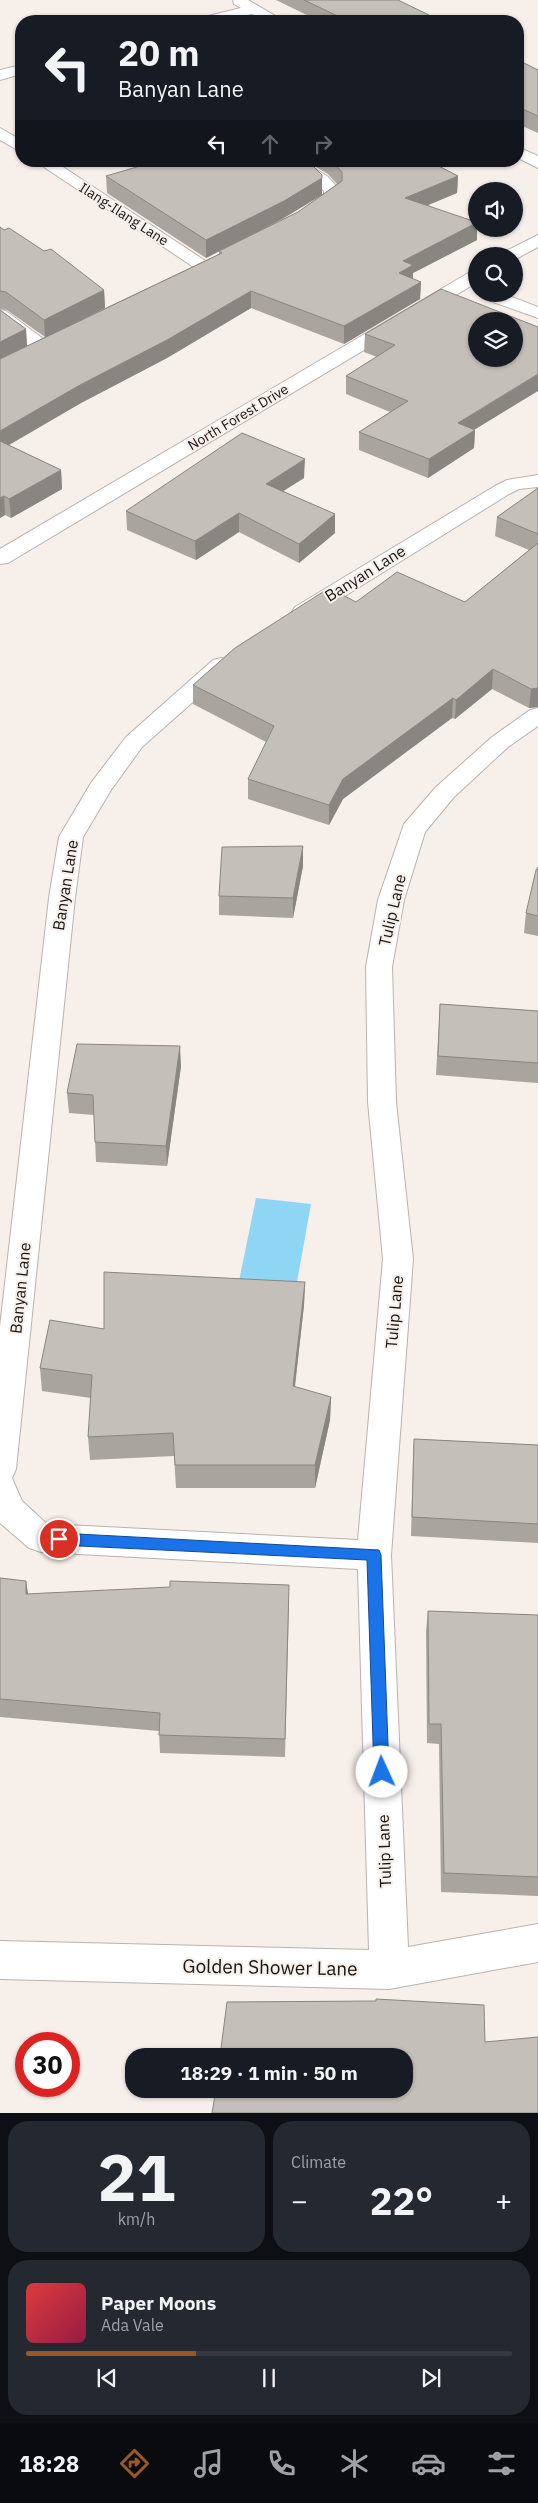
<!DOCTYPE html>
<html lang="en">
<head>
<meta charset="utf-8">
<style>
	:root { --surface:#171b24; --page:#242831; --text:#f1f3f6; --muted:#9ea1a6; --line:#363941; --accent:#995825 }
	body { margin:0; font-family:"IBM Plex Sans",sans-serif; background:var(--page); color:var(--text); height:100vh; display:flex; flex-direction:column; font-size:19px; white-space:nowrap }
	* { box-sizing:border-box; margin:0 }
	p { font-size:16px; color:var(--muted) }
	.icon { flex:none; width:28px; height:28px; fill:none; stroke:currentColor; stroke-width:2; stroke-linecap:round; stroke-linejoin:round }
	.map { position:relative; height:2113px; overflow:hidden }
	.drawer { display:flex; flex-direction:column; gap:8px; padding:8px; background:#0d0f14; flex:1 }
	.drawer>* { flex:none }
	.guide { position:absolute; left:15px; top:15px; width:509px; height:152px; border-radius:20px; box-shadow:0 1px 4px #0004; background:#171b24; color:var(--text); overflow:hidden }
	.fabs { position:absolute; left:468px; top:182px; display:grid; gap:10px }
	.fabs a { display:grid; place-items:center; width:55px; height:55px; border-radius:50%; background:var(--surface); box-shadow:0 1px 4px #0004; font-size:25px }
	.speed { position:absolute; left:15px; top:2032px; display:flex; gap:10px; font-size:25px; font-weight:700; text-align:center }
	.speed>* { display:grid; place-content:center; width:65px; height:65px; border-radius:50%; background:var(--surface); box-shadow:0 1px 4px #0004; line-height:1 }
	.speed .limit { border:8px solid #d22; background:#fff; color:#111 }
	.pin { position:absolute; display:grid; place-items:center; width:42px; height:42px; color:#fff; margin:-21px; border:2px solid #fff; border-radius:50%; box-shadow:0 1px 5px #0007 }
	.me { position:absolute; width:55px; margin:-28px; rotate:358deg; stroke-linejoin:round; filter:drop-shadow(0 0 4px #0008) }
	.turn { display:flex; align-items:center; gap:18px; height:105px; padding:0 20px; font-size:22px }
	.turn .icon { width:65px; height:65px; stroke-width:2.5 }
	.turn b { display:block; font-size:35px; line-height:42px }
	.lanes { display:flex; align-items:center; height:48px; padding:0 20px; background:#0003; justify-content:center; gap:25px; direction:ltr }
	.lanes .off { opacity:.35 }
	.big { font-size:38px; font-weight:700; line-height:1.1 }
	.drawer .widget { flex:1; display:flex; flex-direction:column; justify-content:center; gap:8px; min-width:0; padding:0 18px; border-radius:20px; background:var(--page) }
	.drawer .dial { align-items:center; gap:0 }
	.dial b { font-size:65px; line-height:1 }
	.song { display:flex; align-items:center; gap:15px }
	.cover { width:60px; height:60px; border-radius:8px; background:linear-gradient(135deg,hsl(0 70% 55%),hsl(340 70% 35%)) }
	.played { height:5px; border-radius:2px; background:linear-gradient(90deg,var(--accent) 35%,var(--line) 35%) }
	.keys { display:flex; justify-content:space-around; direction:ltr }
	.heat { display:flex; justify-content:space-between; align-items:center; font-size:28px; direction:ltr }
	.drawer .tiles { flex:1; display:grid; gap:8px; grid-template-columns:1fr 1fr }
	.widget:last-child { grid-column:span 2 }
	.trip { position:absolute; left:125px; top:2048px; width:288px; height:50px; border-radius:20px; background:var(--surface); box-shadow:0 1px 4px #0004; font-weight:700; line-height:50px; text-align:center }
	.tabs { display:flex; height:80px; justify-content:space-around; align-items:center; background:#090b0e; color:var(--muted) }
	.tabs .icon { width:35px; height:35px }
	.tabs .current { color:var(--accent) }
	.tabs b { font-size:22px; color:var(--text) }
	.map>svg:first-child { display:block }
</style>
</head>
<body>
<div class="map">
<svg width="538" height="2113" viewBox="0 0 538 2113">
	<rect width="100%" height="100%" fill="#f7efea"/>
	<path fill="#8ed6f4" d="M256 1198 311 1204 295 1293 238 1286Z"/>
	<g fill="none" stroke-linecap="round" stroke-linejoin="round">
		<defs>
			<path id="street" d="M233 0H248L284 21H267L252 14 222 21H198L200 18 241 8 234 4Z
				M21 65V74L0 80V70Z
				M0 128 21 140V152L0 140Z
				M518 147 538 156V168L518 158Z
				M35 161H54L213 266 210 270H198Z
				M282 161H302L327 176 340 190V198L315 217H303L301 213 324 196V191L315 182Z
				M538 235V247L514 260V256H501L504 252Z
				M476 271V283L8 563 0 564V549L470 272Z
				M479 294H504L538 307V318L482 298Z
				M0 310 6 311 50 344 52 348 50 352H36L0 324Z
				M538 475V487L519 489 509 494 311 617 303 619 295 617 292 612 295 607 495 486 507 480Z
				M221 658 229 660 232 665 229 670 142 747 111 790 83 837 75 898 16 1469 12 1478 22 1501 47 1524 358 1540 383 1259 368 1102 366 967 378 900 404 824 436 787 492 737 530 710 538 708V726L508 747 454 797 425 832 404 900 392 967 396 1102 413 1259 391 1555 408 1947 538 1924V1962L389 1989 0 1979V1941L369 1950 358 1569 41 1552 29 1548 0 1523V1327L49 898 59 837 91 783 126 737 213 660Z"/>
		</defs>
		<use href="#street" stroke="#bab2ad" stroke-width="2"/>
		<use href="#street" fill="#fff" fill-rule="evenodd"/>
	</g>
	<path fill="#a9a49e" d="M276 0H398L432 21H319Z
		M518 60 538 70V133L518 124Z
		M306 161H429L458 176 457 193 428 205 477 229V240L413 273V279L421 282 420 299 344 344 251 308 167 358 81 403 9 445 61 470 62 489 11 518 5 515 0 518V310L26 329 27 346 45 337 7 310 0 309V227L4 230 104 290 105 308 72 324 219 254V251L298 212 337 184 328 174Z
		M106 176 284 218 206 258 107 193Z
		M441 289 475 430 474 448 428 478 359 450V432L390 412 346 394V376L377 357 364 352 365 334Z
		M304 478 283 491 335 514V533L299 563 239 532 196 560 127 530 126 511Z
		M538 488V707L529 708 492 689 455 719 452 718 343 799 329 825 248 799V779L266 742 193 704V685L356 602H465L529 550 495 536 497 517Z
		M303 866 293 918 219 915V896Z
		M538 867V936L524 933 526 913Z
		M440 1004 538 1011V1083L436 1075Z
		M181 1066 167 1166 96 1162 94 1115 69 1113 67 1093Z
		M305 1282 304 1305 295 1387 331 1397 330 1420 315 1488H176L174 1456 90 1460 88 1437 91 1398 42 1391 40 1368 104 1329Z
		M414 1439 538 1445V1543L411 1536 413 1458Z
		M0 1578 28 1594 289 1604 285 1757 160 1753 159 1731 0 1717Z
		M428 1611 538 1615V1896L441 1892 439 1744 427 1743 426 1631Z"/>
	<path fill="#898681" d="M433 17 432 21H416Z
		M458 176 457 193 404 215 405 198Z
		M322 178V195L284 218 206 258V240Z
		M476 223V229H477V240L413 273V282L399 273 403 261Z
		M421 282 420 299 344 344V326Z
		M104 290 105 308 45 338 44 320Z
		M251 291V308L167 358 81 403 0 450V431L80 385Z
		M26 329 27 347 0 361V342Z
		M538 374V391L456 441 458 423Z
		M475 430 474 448 428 478 429 459Z
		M305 459 304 478 266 502V484Z
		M61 470 62 489 11 518 9 499Z
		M4 496 5 515 0 518V498Z
		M239 513V532L196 560 195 541Z
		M335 514V533L299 563V544Z
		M493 669 492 689 455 719 456 700Z
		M538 688V707L529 708 531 689Z
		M453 698 452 718 343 799 329 825V805L343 779Z
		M303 846V866L293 918V898Z
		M180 1046 181 1066 167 1166 166 1146Z
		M305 1282 304 1305 292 1410 293 1386Z
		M331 1397 330 1420 315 1488V1465Z
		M26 1581 29 1599 26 1594Z"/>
	<path fill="#c4bfb8" stroke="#898681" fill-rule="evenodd" d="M304 0H398L433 17 416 21H348Z
		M518 60 538 70V116L518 107Z
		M157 161H306L314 167 322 175V178L284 201 206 240 106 176Z
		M332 161H429L458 176 405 198 476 222V223L403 261 413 265 399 273 421 282 344 326 251 291 167 340 80 385 0 431V359L222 253 219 251 298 212 342 181V172Z
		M0 227 4 230 9 228 44 251 51 249 104 290 44 320 6 292 0 291Z
		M441 289 538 327V374L458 423 475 430 429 459 359 432 408 401 346 376 395 345 365 334ZM476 321H514V359H476Z
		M0 310 26 329 0 342Z
		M242 433 305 459 266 484 335 514 299 544 239 513 195 541 126 511Z
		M0 441 61 470 9 499 4 496 0 498Z
		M538 488V534L497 517Z
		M538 543V688L531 689 493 669 456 700 453 698 343 779 329 805 248 779 274 726 193 685 235 648 329 588 356 602 397 572 465 602Z
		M303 846 293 898 219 896 222 847Z
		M538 867V916L526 913 536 870Z
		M440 1004 538 1011V1063L438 1056Z
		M77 1044 180 1046 166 1146 95 1142 93 1095 67 1093Z
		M104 1272 305 1282 293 1386 331 1397 315 1465H175L173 1433 88 1437 92 1375 40 1368 50 1320 104 1329Z
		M414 1439 538 1445V1524L412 1517Z
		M0 1578 26 1581V1594L170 1587V1581L289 1585 285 1739 159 1735 160 1713 0 1699Z
		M428 1611 538 1615V1877L444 1873 441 1724H429Z
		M376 1999 484 2005 485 2042 538 2037V2113H212L216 2089H404V2056H220L227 2002 376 2001Z"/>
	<path fill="#1a73e8" stroke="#114b97" d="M59 1533 379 1550 381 1555 389 1772 387 1777 382 1779 376 1777 374 1772 367 1560 59 1545 54 1543 52 1539 54 1535Z"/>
	<g text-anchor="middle" stroke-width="4" stroke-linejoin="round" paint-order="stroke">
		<g font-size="14" fill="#171412" stroke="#f7efea">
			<text transform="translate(124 214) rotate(33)" y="5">Ilang-Ilang Lane</text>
			<text transform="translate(238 417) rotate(-31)" y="5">North Forest Drive</text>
		</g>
		<g font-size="16" fill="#171412" stroke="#f7efea">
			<text transform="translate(365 573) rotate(-32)" y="6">Banyan Lane</text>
			<text transform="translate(65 885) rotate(-81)" y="6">Banyan Lane</text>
			<text transform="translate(392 910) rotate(-77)" y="6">Tulip Lane</text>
			<text transform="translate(20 1288) rotate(-84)" y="6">Banyan Lane</text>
			<text transform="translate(394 1312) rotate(-85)" y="6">Tulip Lane</text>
			<text transform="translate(384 1851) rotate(-92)" y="6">Tulip Lane</text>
		</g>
		<g font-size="19" fill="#171412" stroke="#f7efea">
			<text transform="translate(270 1967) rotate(1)" y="7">Golden Shower Lane</text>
		</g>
	</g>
</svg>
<div class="fabs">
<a><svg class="icon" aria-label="sound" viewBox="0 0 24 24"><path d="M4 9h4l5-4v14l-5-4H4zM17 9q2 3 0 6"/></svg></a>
<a><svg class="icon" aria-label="search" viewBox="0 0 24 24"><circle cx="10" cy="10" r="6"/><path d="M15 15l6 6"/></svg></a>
<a><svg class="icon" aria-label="layers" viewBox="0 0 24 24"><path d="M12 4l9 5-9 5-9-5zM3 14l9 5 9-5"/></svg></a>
</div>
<div class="speed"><div class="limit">30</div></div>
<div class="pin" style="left:59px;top:1539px;background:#d93025"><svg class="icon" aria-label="arrive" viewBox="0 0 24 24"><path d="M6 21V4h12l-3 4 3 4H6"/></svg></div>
<svg class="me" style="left:382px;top:1772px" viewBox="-20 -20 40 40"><circle r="19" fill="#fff"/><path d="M0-13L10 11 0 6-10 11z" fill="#1a73e8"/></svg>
<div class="trip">18:29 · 1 min · 50 m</div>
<div class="guide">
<div class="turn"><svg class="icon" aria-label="left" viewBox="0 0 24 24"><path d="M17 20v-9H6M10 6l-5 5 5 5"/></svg><div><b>20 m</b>Banyan Lane</div></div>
<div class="lanes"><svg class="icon" aria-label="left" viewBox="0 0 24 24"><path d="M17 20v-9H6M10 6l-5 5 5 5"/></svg><svg class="icon off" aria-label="ahead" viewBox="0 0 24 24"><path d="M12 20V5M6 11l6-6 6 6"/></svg><svg class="icon off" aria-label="right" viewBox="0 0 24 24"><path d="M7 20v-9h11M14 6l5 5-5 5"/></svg></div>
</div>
</div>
<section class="drawer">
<div class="tiles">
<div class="widget dial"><b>21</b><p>km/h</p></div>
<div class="widget"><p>Climate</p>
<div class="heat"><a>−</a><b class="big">22°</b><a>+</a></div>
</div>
<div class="widget">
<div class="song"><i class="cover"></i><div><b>Paper Moons</b><p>Ada Vale</p></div></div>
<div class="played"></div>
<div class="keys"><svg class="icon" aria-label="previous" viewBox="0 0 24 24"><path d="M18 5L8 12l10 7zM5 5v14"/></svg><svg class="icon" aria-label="pause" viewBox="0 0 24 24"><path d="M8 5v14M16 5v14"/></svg><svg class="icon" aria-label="next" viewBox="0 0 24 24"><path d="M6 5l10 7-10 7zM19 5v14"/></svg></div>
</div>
</div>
</section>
<nav class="tabs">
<b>18:28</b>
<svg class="icon current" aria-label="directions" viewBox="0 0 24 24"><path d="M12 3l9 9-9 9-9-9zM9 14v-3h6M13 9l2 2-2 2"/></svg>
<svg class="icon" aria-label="music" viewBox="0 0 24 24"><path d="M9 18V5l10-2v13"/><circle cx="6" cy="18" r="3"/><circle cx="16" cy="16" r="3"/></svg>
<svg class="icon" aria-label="phone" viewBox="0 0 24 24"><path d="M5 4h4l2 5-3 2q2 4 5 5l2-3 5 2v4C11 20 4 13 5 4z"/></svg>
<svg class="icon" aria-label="climate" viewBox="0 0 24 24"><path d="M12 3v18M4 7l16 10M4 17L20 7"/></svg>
<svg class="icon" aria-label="car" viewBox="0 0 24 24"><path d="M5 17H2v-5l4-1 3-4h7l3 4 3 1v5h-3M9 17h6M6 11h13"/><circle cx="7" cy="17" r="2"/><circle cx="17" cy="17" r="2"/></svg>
<svg class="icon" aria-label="filters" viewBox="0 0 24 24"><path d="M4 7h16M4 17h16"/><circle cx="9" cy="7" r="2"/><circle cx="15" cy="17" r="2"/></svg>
</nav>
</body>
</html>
